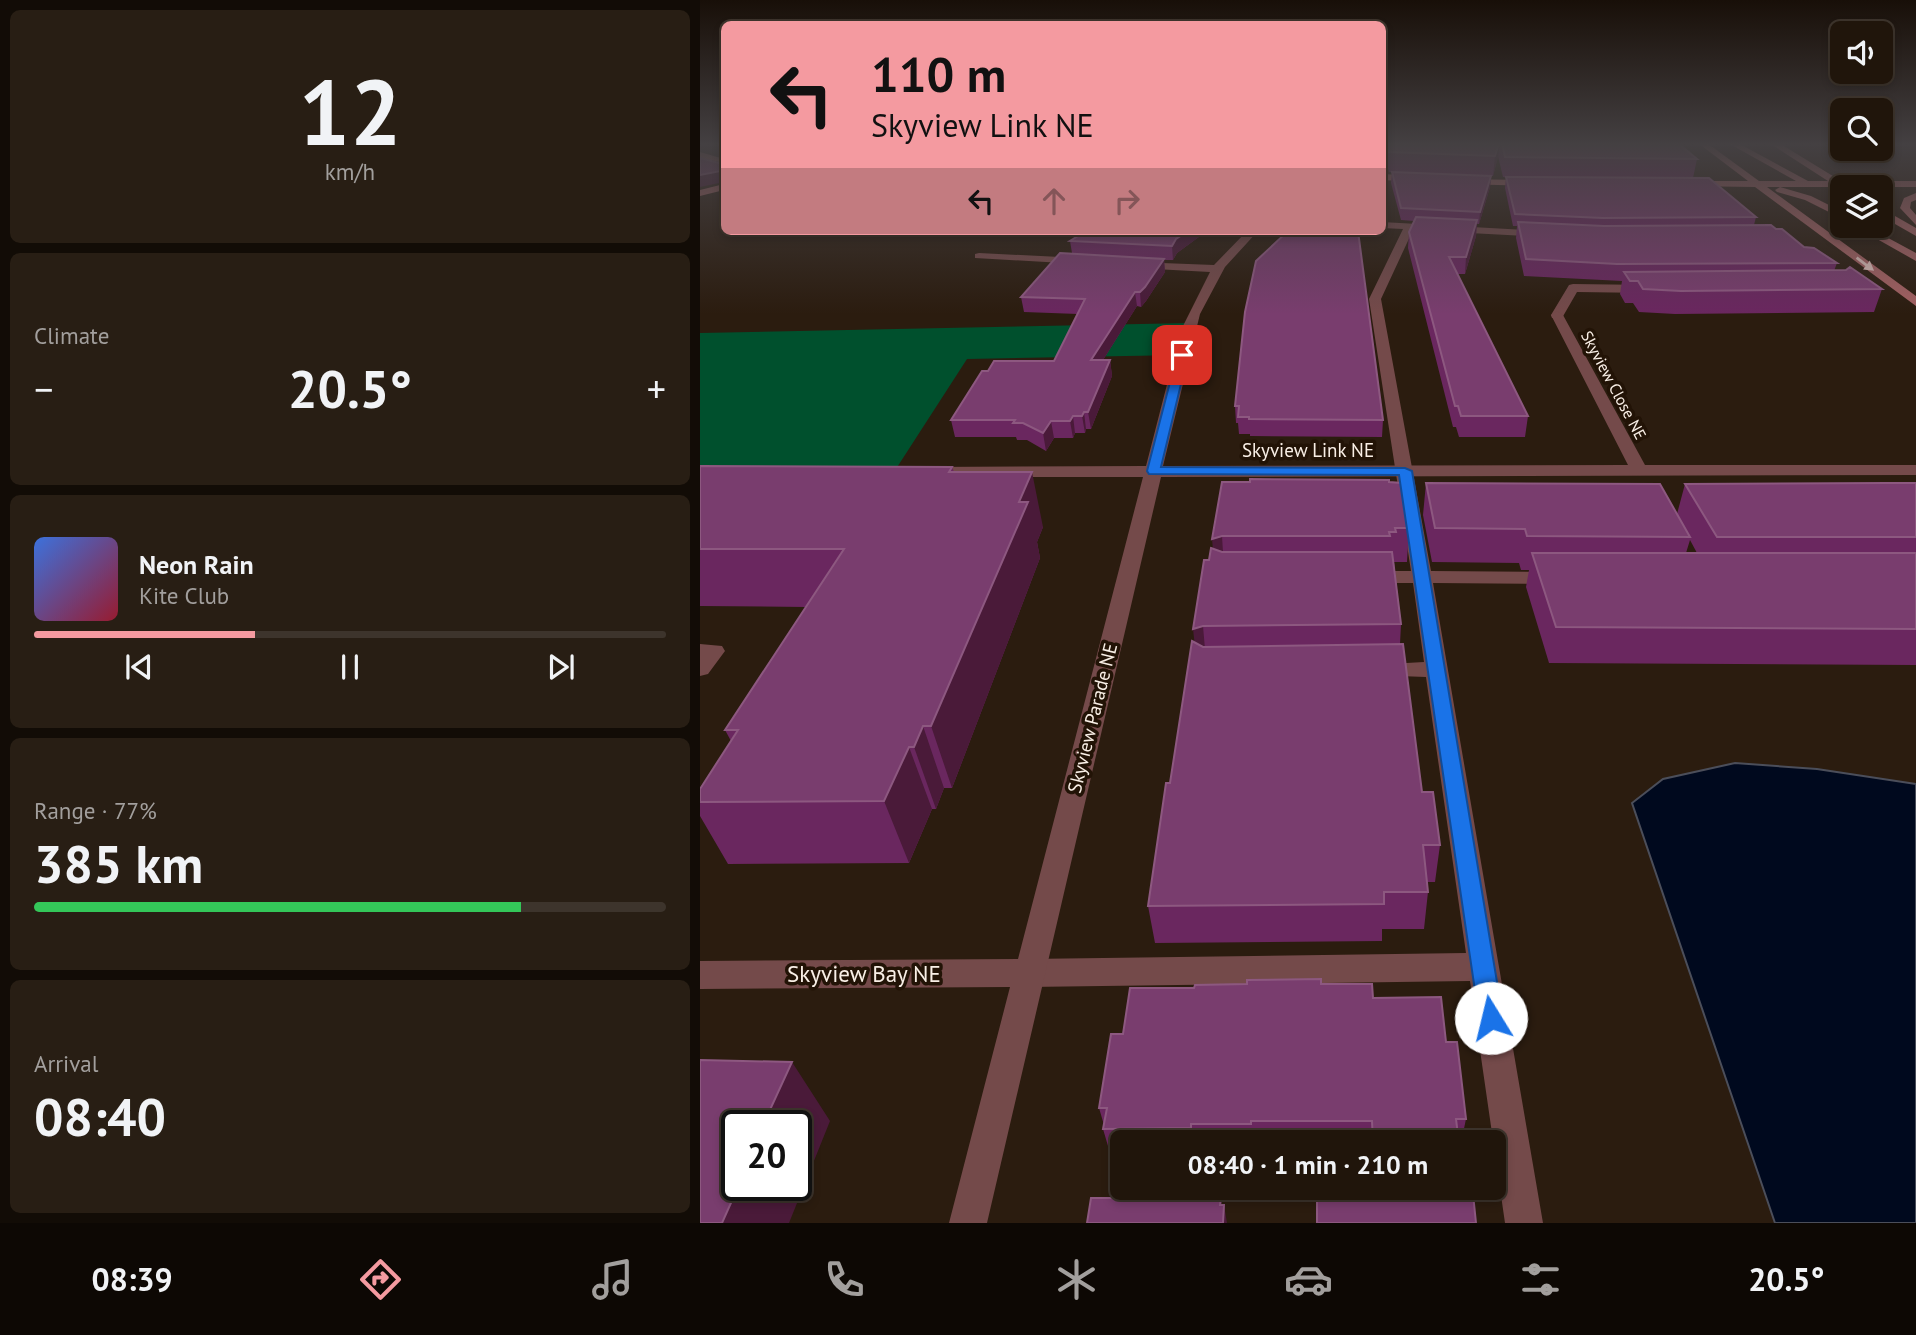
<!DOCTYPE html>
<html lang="en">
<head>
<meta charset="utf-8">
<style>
	:root { --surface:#20150b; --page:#281e14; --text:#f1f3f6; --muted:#a29f9d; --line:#3d342c; --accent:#f49aa0 }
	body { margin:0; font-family:"PT Sans",sans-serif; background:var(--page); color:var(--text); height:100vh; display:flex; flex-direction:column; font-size:26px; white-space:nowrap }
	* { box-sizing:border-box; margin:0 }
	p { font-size:23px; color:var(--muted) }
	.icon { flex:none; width:38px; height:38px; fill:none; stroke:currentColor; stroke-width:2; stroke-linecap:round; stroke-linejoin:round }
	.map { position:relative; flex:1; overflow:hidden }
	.side { display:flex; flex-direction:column; gap:10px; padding:10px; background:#120c06; width:700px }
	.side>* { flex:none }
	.banner { position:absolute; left:21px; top:21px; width:665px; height:214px; border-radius:10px; box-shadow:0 4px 10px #0003,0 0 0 2px var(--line); background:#f49aa0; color:#111; overflow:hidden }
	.controls { position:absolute; left:1130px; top:21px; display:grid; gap:14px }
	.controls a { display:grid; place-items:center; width:63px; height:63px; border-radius:10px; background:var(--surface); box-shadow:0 4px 10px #0003,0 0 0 2px var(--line); font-size:35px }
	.speed { position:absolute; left:21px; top:1110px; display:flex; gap:14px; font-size:35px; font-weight:700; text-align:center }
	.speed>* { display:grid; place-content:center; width:91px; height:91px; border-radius:50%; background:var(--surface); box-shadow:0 4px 10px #0003,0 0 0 2px var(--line); line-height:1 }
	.speed .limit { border:4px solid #111; border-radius:10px; background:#fff; color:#111 }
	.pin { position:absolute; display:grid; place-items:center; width:60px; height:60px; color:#fff; margin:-30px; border-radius:14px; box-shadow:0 4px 10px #0006 }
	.me { position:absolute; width:77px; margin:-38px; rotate:351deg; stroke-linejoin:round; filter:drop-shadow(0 0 5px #0008) }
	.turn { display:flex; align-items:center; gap:24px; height:147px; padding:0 35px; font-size:32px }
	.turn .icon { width:91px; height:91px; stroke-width:2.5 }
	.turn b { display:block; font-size:49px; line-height:60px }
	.lanes { display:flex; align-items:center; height:66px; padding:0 35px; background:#0003; justify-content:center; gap:35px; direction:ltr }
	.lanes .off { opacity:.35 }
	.big { font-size:52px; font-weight:600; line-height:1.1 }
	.side .tile { flex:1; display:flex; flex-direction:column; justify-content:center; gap:10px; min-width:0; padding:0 24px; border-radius:10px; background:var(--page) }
	.side .dial { align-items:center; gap:0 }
	.dial b { font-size:91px; line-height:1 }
	.song { display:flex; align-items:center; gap:21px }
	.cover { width:84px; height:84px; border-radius:10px; background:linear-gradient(135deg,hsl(220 70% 55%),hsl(350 70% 35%)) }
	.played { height:7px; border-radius:4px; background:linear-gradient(90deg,var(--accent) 35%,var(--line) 35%) }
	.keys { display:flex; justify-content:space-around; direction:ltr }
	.heat { display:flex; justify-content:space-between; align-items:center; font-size:38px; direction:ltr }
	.charge { height:10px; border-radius:5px; background:linear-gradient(90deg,#34c759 77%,var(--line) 0) }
	.trip { position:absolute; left:410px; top:1130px; width:396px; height:70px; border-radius:10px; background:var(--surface); box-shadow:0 4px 10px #0003,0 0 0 2px var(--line); font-weight:600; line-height:70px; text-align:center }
	.dock { display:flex; height:112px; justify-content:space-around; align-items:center; background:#0d0804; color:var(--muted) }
	.dock .icon { width:49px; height:49px }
	.dock .current { color:var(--accent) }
	.dock b { font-size:32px; color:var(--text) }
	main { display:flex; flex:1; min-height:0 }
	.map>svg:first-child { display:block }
</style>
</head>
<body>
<main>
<section class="side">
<div class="tile dial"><b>12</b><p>km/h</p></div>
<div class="tile"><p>Climate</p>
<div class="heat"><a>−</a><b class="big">20.5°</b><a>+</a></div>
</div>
<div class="tile">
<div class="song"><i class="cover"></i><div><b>Neon Rain</b><p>Kite Club</p></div></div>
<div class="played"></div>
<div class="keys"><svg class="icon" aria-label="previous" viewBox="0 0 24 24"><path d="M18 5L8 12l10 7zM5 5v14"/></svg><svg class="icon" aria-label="pause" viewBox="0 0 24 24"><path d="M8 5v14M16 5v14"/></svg><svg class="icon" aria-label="next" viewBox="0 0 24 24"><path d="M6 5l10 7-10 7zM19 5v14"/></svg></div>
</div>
<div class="tile"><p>Range · 77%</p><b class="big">385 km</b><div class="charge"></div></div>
<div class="tile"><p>Arrival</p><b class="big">08:40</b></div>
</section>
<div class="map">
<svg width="1216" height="1223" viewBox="0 0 1216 1223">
	<rect width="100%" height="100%" fill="#2b1c0f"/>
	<path fill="#00502d" d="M490 323 482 355 267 359 194 472 0 473V333Z"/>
	<path fill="#00091e" stroke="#4b4e5a" stroke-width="2" d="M1035 763 1117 769 1216 784V1223H1075L932 803 963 779Z"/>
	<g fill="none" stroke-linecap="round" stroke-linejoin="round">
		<path fill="#744a4a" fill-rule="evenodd" d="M682 222 846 231 851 234 846 237 713 230 681 299 731 571 855 572 862 574 865 578 862 582 855 584 733 583 843 1223H805L770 981 328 987 317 983 313 973 317 963 328 959 766 953 726 677 671 675 668 670 671 665 724 662 713 583H666L659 581 656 577 659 573 666 571H711L669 299 703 229 682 228Z
			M873 284 950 285 956 289 950 293 877 292 862 318H852L851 315 869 285Z
			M0 644 22 646 25 651 8 674 0 676Z"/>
		<path fill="#744a4a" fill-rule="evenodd" d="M547 231H558L525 267 500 314 463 466 928 465 851 315 857 311 863 315 945 465H1216V475L461 477 287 1223H249L310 987 0 989V961L318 959 443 477H226L217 472 226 467 446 466 481 330 510 272 436 268 430 265 436 262 514 265Z
			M279 253 380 258 386 261 380 264 275 258V254Z"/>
		<path fill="#a36162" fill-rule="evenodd" d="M998 143H1007L1059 181H1096L1028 143H1038L1108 181H1128L1069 143H1079L1141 181H1216V187H1067L1216 296V306L1055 187 986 186 984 184 989 181H1048Z
			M0 152 24 159V163L0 158Z
			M682 174 719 176 724 179 719 182 682 180Z
			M758 179 834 180 839 183 834 186 761 184 756 181Z
			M24 184V190L0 196V190Z
			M1080 187 1111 196 1143 212V219L1105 200 1077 192 1075 190Z
			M1216 193V200L1211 202 1210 208 1216 215V225L1200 208 1204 198Z
			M1181 208 1216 228V236L1181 216Z
			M1154 226H1166L1216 253V261Z"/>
	</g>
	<path fill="#6a275f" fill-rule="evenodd" d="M684 143H978L997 159 993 178 1056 217 1054 225 1076 229 1104 247 1137 263 1134 271 1182 289 1174 312 975 314 939 312 933 303H925L920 294 922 281 824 276 816 238 817 226H813L805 188 806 177 937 178 803 177 798 156 793 176 689 172 684 152Z
		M692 172 791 176 790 187 779 224H777L776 236 765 274H757L828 416 825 437H759L756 427H753L708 248 709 232 714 221 701 220 691 183Z
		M386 231H507L477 253 473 260H464L465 272 446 301 441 307 437 306 403 360H410L412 376 391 429H386L385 433H375L373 438H354L346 451 327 440H317L316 437H255L251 420 288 371 354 361 378 314 324 312 321 297 372 253 370 241Z
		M535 406 683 420 682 437 550 436V434H539L538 423H536Z
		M0 466 252 467 254 472 343 527 337 542 340 558 252 788H244L236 809H232L209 863 28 864 0 816V789L31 741 25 730 106 607 0 606Z
		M550 482H689L709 528 707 562H694L701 624 700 644 722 792 740 845 735 882H727L728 892 724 929H682V941L455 943 448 906 509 560 513 549Z
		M726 483 977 514 985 484 1216 483V665L849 663 826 587 829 570H821L819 563 732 562 723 515ZM990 540 997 553H986Z
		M621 984 673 998 746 1042 766 1119 761 1143H422V1162L413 1163 403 1129 404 1125 399 1108 423 1034 494 988Z
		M671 1188H764L765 1194 776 1223H616L617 1194H671Z"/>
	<path fill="#4a1a39" d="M799 143H800L798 157 793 176 795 156Z
		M23 164 24 170V182L0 187V175Z
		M791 176 790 187 779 224 780 212Z
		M777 220 776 236 765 274 766 257Z
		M488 231H507L477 253 473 260 472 246 476 239Z
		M464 259 465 272 446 301 441 307 440 292Z
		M435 292 437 306 393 376 391 360Z
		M410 360 412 376 391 429 388 412Z
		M384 412 386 429 385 433 382 416Z
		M373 416 375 433 373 438 370 421Z
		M351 421 354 438 346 451 343 433Z
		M332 472 343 527 337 542 340 558 252 788 231 726Z
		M522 536 524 569 515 573 512 539Z
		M503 626 506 661 497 665 493 629Z
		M223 726 244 788 236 809 214 747Z
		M209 747 232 809 209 863 184 801Z
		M92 1062 130 1121 89 1223H22L39 1185H96V1125H63Z
		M491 1124 494 1143H493L491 1128Z
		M521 1198 523 1219 524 1205 527 1223H523L520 1205Z"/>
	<path fill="#793d6e" stroke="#8d5880" stroke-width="2" d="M687 143H799L795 156 689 152Z
		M802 143H978L997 159 805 157Z
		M0 158 23 164 21 171 0 175Z
		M692 172 791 176 780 212 701 208Z
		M806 177 1009 178 1056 217 903 218 815 214Z
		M716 217 777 220 766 257H749L828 416H761L758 406H755L709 232Z
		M818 222 904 226 1071 225 1076 229H1082L1104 247 1114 248 1137 263 917 264 826 259Z
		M386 231H488L476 239 472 246 370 241Z
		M588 231H658L683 420 549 419V417H538L539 406H535L545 312 556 261Z
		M360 253 464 259 445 287 440 292H435L391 360H410L388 412H384L382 416H373L370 421H351L343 433 323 423H313L315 420H251L282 371H288L294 361H354L385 299 321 297Z
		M1150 267 1182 289 981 291 943 289 938 281H930L924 272 1146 270Z
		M0 466 252 467 249 472H332L319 502H328L231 726H223L214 747H209L184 801 0 802V789L38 730H25L144 549H0Z
		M550 479 689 480V482L702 483 709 528H695L696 532H689L690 536H522L512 539 522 482H550Z
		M726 483 960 484 990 537 827 536 825 529 735 528Z
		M1188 483H1216V537H1017L985 484Z
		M511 548 522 552H692L701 624 503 626 493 629 504 560H509Z
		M832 553H1216V629L856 627Z
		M492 641 503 647 703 644 722 792H733L740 845H723L728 892H684V904L448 906 466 783H470Z
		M621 979V984H672L673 998 741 997 746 1042H757L766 1119H756L759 1143H673L672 1121H551V1124H491V1128L403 1129 407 1108H399L411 1034H423L430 988H494L495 985 547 984V980Z
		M0 1060 92 1062 63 1125H37V1185H39L22 1223H0Z
		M676 1188H764L765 1194H773L776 1223H617V1194H676Z
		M391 1198H521L520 1205H524L523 1223H387Z"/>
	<defs><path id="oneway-solid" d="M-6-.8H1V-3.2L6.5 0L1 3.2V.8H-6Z" transform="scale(1.75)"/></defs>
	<use fill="#dbbdb8" href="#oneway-solid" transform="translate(1165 264) rotate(37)"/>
	<linearGradient id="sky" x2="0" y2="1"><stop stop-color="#180f08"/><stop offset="0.46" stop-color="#444042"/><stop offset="1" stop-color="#444042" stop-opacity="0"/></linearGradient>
	<rect width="1216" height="314" fill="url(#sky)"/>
	<path fill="#1a73e8" stroke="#114b97" stroke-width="2" d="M482 352 488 355 461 467 705 468 712 471 803 1018 800 1026 791 1030 783 1026 779 1018 699 475 449 474 447 471 477 355Z"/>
	<g text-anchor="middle" stroke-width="7" stroke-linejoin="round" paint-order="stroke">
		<g font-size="16" fill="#f9efe6" stroke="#221306">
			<text transform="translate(914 385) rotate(62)" y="6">Skyview Close NE</text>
		</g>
		<g font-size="19" fill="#f9efe6" stroke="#221306">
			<text x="608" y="457">Skyview Link NE</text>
			<text transform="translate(392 718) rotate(-76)" y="7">Skyview Parade NE</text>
		</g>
		<g font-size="23" fill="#f9efe6" stroke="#221306">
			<text x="164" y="982">Skyview Bay NE</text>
		</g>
	</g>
</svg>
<div class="controls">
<a><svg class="icon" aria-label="sound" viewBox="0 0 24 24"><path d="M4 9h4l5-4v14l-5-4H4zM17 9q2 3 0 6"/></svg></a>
<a><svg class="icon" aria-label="search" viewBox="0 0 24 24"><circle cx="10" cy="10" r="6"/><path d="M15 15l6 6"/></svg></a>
<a><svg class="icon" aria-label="layers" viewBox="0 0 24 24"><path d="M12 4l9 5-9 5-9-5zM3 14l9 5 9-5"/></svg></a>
</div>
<div class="speed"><div class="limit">20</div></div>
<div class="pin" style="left:482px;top:355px;background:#d93025"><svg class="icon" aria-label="arrive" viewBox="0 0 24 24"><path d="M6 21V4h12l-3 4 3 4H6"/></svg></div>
<svg class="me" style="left:791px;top:1018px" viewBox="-20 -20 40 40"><circle r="19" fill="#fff"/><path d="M0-13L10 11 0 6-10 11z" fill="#1a73e8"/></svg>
<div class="trip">08:40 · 1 min · 210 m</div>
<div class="banner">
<div class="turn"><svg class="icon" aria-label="left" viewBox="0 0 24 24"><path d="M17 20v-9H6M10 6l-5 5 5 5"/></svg><div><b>110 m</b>Skyview Link NE</div></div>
<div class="lanes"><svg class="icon" aria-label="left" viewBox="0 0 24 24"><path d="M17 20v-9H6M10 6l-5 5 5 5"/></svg><svg class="icon off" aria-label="ahead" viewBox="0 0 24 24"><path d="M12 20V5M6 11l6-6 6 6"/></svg><svg class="icon off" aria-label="right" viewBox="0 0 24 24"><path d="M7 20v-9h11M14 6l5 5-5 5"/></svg></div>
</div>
</div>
</main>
<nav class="dock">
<b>08:39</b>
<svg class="icon current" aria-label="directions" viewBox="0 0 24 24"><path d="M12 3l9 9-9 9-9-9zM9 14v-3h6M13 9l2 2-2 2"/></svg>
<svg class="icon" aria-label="music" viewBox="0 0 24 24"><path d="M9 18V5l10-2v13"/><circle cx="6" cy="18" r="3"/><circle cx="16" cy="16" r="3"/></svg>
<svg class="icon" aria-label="phone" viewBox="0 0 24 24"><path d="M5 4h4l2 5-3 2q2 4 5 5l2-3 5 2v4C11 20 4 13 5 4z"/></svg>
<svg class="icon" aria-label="climate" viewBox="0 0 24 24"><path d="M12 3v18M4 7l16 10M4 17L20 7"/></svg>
<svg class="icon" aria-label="car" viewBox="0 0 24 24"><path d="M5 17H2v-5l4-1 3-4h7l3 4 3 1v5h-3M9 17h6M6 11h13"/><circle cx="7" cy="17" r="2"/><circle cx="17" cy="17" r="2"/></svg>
<svg class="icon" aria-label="filters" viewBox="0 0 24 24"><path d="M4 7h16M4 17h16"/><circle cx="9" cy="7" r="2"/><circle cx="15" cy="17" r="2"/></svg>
<b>20.5°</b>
</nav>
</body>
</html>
